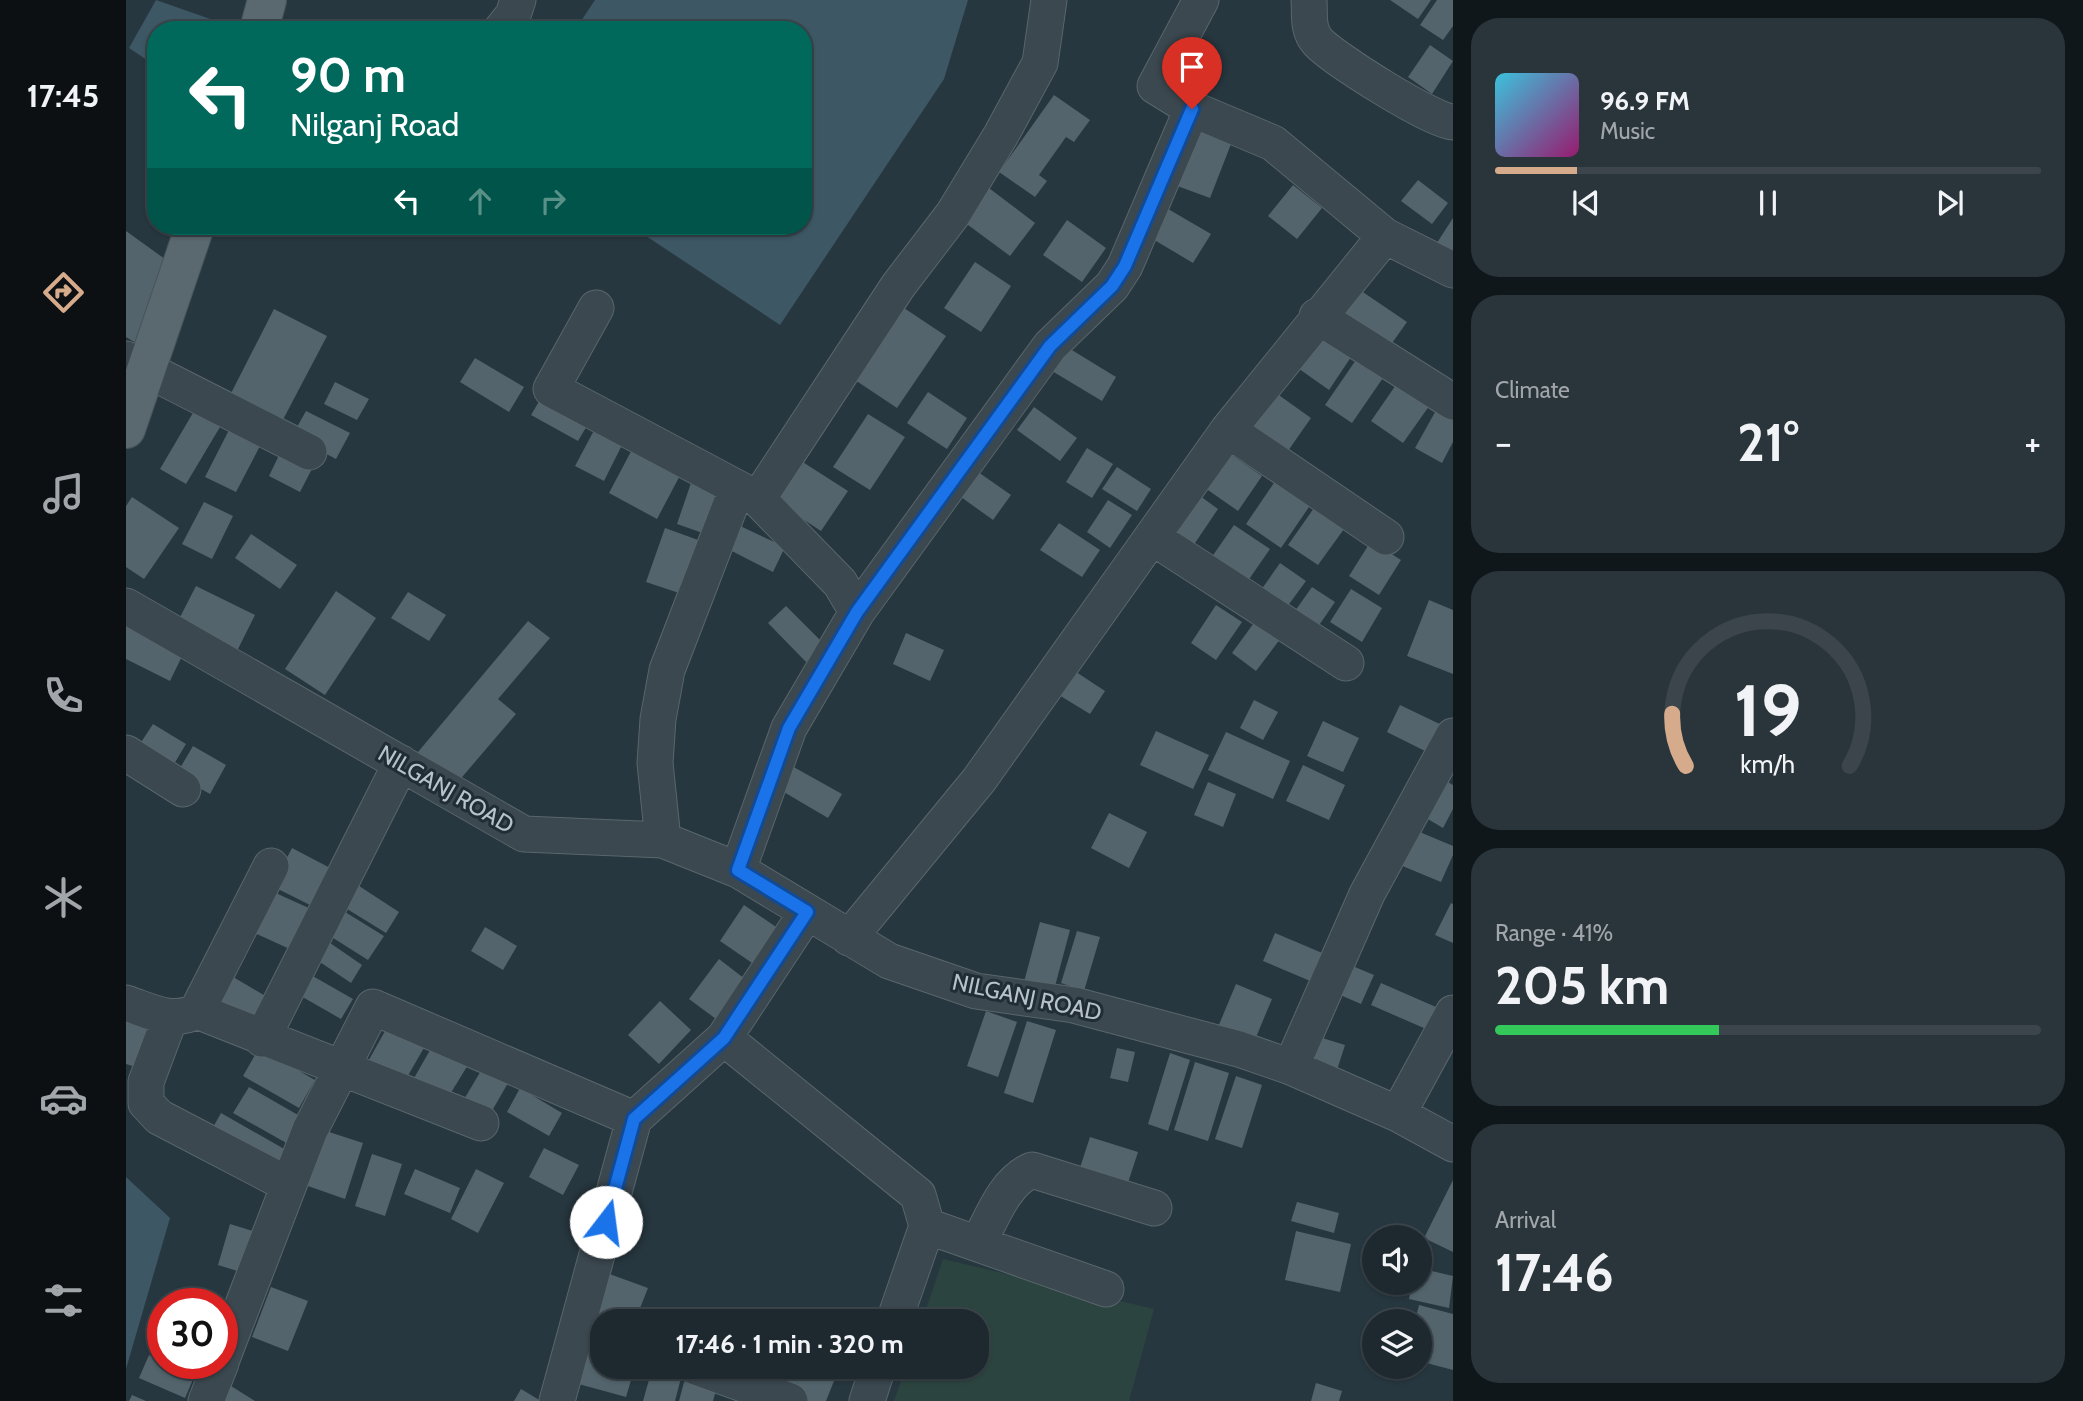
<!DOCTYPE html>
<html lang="en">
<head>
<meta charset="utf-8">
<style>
	:root { --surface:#1d292f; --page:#2a353b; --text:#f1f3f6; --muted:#a0a6aa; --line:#3b454b; --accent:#d6ab8b }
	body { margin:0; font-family:Cabin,sans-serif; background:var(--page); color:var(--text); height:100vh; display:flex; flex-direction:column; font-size:26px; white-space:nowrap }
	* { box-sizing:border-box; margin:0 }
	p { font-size:23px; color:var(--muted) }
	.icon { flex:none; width:38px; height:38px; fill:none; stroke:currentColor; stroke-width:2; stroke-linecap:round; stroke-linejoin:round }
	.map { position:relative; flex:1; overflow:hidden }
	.panel { display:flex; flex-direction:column; gap:18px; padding:18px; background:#10171a; width:630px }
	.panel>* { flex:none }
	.banner { position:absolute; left:21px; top:21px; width:665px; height:214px; border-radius:28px; box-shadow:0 2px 5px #0004,0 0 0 2px var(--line); background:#00695c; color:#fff; overflow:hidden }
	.tools { position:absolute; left:1236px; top:1225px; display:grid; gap:14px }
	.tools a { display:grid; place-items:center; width:70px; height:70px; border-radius:50%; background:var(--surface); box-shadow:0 2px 5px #0004,0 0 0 2px var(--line); font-size:35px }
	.speed { position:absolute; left:21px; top:1288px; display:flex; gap:14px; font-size:35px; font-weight:700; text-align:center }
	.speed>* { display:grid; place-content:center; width:91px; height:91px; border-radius:50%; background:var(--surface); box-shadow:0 2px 5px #0004,0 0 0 2px var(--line); line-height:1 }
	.speed .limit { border:10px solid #d22; background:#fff; color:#111 }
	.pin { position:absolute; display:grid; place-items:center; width:60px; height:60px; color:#fff; margin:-72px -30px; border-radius:50% 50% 50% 0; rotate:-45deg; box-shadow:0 0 7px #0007 }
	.pin .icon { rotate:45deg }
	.me { position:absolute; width:77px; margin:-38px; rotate:15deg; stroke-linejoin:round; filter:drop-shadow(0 0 5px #0008) }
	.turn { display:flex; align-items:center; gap:24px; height:147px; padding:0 28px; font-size:32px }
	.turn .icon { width:91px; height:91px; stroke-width:2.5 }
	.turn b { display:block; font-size:49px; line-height:60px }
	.lanes { display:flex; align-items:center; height:66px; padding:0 28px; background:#0003; justify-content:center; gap:35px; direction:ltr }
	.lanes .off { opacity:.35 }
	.big { font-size:52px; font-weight:800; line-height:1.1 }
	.panel .card { flex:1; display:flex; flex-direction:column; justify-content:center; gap:10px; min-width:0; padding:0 24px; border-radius:28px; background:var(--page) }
	.panel .dial { align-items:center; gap:0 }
	.dial svg { height:182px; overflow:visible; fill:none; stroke:var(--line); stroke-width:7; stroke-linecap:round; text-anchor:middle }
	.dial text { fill:var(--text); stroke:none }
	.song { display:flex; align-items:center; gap:21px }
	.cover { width:84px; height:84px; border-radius:10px; background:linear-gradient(135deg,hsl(190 70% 55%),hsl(320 70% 35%)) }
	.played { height:7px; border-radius:4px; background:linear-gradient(90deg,var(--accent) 15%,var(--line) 15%) }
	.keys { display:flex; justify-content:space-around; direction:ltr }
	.heat { display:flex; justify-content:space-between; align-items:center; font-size:38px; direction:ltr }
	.charge { height:10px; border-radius:5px; background:linear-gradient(90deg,#34c759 41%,var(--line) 0) }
	.trip { position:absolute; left:464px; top:1309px; width:399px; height:70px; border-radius:28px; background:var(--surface); box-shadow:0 2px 5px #0004,0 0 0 2px var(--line); font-weight:800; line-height:70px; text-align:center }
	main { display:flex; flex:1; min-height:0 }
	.tabs { display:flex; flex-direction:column; width:126px; justify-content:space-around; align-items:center; background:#0c1013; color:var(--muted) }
	.tabs .icon { width:49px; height:49px }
	.tabs .selected { color:var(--accent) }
	.tabs b { font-size:32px; color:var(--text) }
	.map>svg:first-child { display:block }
</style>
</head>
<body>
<main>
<nav class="tabs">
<b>17:45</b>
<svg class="icon selected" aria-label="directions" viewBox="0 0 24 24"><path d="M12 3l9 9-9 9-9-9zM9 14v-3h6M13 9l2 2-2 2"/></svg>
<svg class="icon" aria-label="music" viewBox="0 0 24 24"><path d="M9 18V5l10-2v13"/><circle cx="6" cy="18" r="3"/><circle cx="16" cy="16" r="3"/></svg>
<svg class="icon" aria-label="phone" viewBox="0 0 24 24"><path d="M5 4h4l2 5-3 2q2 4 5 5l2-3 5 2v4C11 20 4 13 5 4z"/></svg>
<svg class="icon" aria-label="climate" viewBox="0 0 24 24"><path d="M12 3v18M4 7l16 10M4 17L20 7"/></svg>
<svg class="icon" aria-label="car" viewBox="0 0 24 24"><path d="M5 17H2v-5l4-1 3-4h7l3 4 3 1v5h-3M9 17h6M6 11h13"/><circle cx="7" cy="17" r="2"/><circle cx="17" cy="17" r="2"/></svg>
<svg class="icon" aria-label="filters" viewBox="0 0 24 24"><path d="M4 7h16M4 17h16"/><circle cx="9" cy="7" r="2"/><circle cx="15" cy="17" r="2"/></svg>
</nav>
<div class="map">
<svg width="1327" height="1401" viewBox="0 0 1327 1401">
	<rect width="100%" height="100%" fill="#27373f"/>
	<path fill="#2c443f" d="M817 1259 1028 1309 1003 1401H768L780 1367H850V1321H796Z"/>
	<path fill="#3d5765" d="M30 0 90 21 88 30H30V66L3 48Z
		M469 0H842L818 79 654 325 505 226H677V30H449Z
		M0 1177 44 1218 0 1369Z"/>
	<path fill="#53646c" d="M1264 0H1305L1292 19Z
		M1311 0H1327V26L1317 40 1294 25Z
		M1304 45 1327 61 1306 94 1282 77Z
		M928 95 964 120 948 142 940 137 913 175 921 181 909 197 873 172Z
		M1069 125 1107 139 1084 198 1046 184Z
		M1292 180 1322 203 1306 224 1275 201Z
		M859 185 909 223 884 256 834 219Z
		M1167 185 1196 208 1171 239 1142 216Z
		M1037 206 1085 234 1067 263 1020 235Z
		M1327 218V261L1307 249Z
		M941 220 980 248 956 282 917 255Z
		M0 231 50 267 20 349 0 337Z
		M849 262 885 286 855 332 818 308Z
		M1228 286 1281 322 1259 353 1207 317Z
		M778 308 820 336 771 408 729 380Z
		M148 309 201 336 151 431 99 405Z
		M1193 331 1227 354 1203 390 1169 366Z
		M936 344 990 377 976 401 921 368Z
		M1232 357 1259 375 1226 423 1199 405Z
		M349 358 398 387 383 412 334 382Z
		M1274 379 1306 402 1277 443 1245 421Z
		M209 382 243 399 231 420 198 404Z
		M1143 388 1185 418 1157 458 1114 428Z
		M802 392 841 418 821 449 781 423Z
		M418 393 465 419 452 441 405 415Z
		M1313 405 1327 412V442L1316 463 1289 448Z
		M71 406 97 422 60 484 34 469Z
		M908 407 951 438 934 461 891 430Z
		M180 411 224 433 210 459 166 436Z
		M742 414 779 437 744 490 707 467Z
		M473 421 501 435 478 481 449 466Z
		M103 430 134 446 110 492 79 477Z
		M510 442 558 468 531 519 483 493Z
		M1093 446 1136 476 1112 511 1069 481Z
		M157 447 189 463 174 492 143 476Z
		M961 448 987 464 966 498 940 482Z
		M672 459 722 491 695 531 646 499Z
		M845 467 885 495 867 520 828 492Z
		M991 467 1025 489 1011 511 976 489Z
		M566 480 601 492 585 536 551 524Z
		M1150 480 1185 504 1155 548 1120 524Z
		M1063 488 1092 509 1067 546 1037 525Z
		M6 497 53 528 18 579 0 567V506Z
		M982 500 1006 515 984 548 961 532Z
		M78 502 107 516 86 559 56 544Z
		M1188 508 1218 529 1192 565 1162 545Z
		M933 523 974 550 956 577 914 550Z
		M610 524 659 547 647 572 598 547Z
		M1108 525 1144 549 1119 585 1083 561Z
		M539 528 583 544 565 597 520 582Z
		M125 534 171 565 154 589 109 558Z
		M1245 541 1275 560 1253 595 1223 576Z
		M1154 563 1180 581 1158 611 1133 593Z
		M70 586 129 615 110 653 51 623Z
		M1186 587 1209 602 1187 634 1164 618Z
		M1225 589 1256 608 1236 642 1204 622Z
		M210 591 250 618 199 695 159 669Z
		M282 592 320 615 303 641 265 618Z
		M1303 600 1327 610V674L1281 656Z
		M1090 605 1116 622 1090 660 1065 643Z
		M660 606 698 644 680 662 642 623Z
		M0 618 60 648 44 681 0 659Z
		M1130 620 1155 638 1130 671 1106 653Z
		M402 621 424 638 372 699 390 714 331 783 292 752Z
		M780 633 818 650 804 681 767 664Z
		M944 668 979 691 964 714 928 692Z
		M1128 700 1152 712 1137 740 1114 728Z
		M1274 705 1324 729 1311 757 1261 732Z
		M1197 721 1233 738 1217 772 1181 756Z
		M27 724 60 744 42 774 8 753Z
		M1030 731 1083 755 1067 789 1014 765Z
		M1100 732 1164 761 1147 799 1082 770Z
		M67 746 100 765 84 794 50 775Z
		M664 765 716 794 702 818 651 788Z
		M1177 765 1219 785 1203 820 1160 801Z
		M1315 778 1327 785V809L1317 828 1295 815Z
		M1082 782 1110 794 1097 827 1068 815Z
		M983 813 1021 832 1003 868 965 848Z
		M1289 830 1327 846V855L1315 882 1274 865Z
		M166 848 208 870 188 907 146 886Z
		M227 882 273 912 260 933 213 904Z
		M143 890 185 909 166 950 124 931Z
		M1325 903 1327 904V943L1309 935Z
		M618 905 653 929 629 965 594 941Z
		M211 907 258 936 242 960 196 931Z
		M914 922 944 930 928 990 898 982Z
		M359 927 391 946 377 970 345 951Z
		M951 931 974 937 958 991 935 983Z
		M1149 933 1201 955 1189 983 1137 961Z
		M194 936 236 965 225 983 182 954Z
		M593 959 619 979 590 1019 563 999Z
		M1217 962 1248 975 1235 1004 1205 991Z
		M97 971 141 997 123 1027 80 1001Z
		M178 971 227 999 215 1019 166 991Z
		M1255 983 1310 1007 1300 1029 1245 1005Z
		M1110 984 1146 999 1128 1042 1092 1027Z
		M534 1001 565 1030 533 1064 502 1035Z
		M860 1011 891 1022 872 1077 841 1066Z
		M0 1016 24 1028 10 1067 0 1064Z
		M901 1021 930 1030 907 1103 878 1093Z
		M263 1024 299 1046 276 1086 240 1065Z
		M1193 1037 1219 1045 1211 1070 1185 1062Z
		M307 1045 342 1065 318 1104 284 1085Z
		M133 1048 189 1080 173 1108 117 1076Z
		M991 1048 1009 1052 1002 1082 984 1078Z
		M1044 1053 1064 1060 1042 1131 1022 1124Z
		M1069 1062 1103 1073 1082 1141 1048 1130Z
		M356 1069 382 1083 363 1116 337 1101Z
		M1110 1076 1136 1085 1116 1148 1089 1139Z
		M123 1087 179 1119 164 1145 107 1113Z
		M394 1088 436 1113 423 1136 381 1112Z
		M95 1113 160 1150 145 1175 81 1138Z
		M200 1131 237 1143 219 1199 182 1186Z
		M964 1137 1012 1152 998 1195 950 1180Z
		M418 1148 453 1165 437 1195 403 1177Z
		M246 1154 276 1164 259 1216 229 1206Z
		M289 1169 334 1188 324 1213 278 1194Z
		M350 1169 378 1183 352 1233 325 1219Z
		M1327 1180V1252L1298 1238Z
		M1171 1202 1213 1213 1208 1233 1165 1221Z
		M104 1224 133 1233 121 1274 92 1265Z
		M1170 1231 1225 1244 1214 1292 1159 1280Z
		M1293 1268 1327 1276 1323 1308 1283 1299 1286 1283H1293Z
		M478 1272 522 1288 509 1321 476 1322 461 1317Z
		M145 1287 182 1301 162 1351 126 1337Z
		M49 1293 78 1303V1304H45Z
		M1293 1305 1327 1314V1370L1293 1361V1321H1289Z
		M540 1311 567 1321H536Z
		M460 1343 476 1348V1367H509L500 1397 449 1383Z
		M23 1355 69 1375 59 1398 13 1378Z
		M663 1367H675L708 1381 700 1401H671L652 1392Z
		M526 1369 555 1378 549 1401H517Z
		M558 1382 590 1390 587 1401H553Z
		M1190 1383 1216 1391 1213 1401H1185Z
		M105 1386 129 1401H96Z
		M395 1389 415 1401H388Z
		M6 1395 20 1401H3Z"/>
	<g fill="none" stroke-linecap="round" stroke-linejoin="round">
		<defs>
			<path id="street" d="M1075 0 1029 86 1066 109 1147 143 1259 236
				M1183 0C1184 14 1181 30 1192 42 1208 59 1306 121 1327 122
				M375 30 387 15 392 0
				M470 308 425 389 632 499
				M1191 316 1327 402
				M0 359 183 452
				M1102 430 1260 537
				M1026 537 1220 663
				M0 606 398 834 537 840 612 870 763 961 850 991 948 1005 1113 1049 1165 1067 1272 1114 1327 1144
				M731 612 924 346 986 286 999 266 1066 109
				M0 753 57 789
				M537 840 529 763 532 719 541 670 611 488
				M612 870 663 728 731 612 714 583 632 499 772 286 827 214 875 135 914 63 923 0
				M681 912 598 1038 792 1195 801 1226 768 1321
				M723 938 853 780 1102 430 1259 236 1327 270
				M0 1003C24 1011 46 1024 71 1011L145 866
				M71 1011 355 1123
				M44 1018 20 1082V1103L33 1117 163 1185
				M136 1039 275 763
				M1165 1067 1241 894 1327 736
				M1272 1114 1327 1013
				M801 1226 980 1289
				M852 1244C866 1218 878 1182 906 1170L1028 1208
				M96 1359 184 1130 247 1007 508 1119 598 1038
				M570 1367 664 1401
				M80 1401 95 1363
				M431 1401 508 1119
				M741 1401 752 1367"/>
			<path id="primary" d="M133 30 141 0
				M0 429 69 226"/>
		</defs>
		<use href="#street" stroke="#59666c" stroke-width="37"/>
		<use href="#primary" stroke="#48545b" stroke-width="40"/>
		<use href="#street" stroke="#3b484f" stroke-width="35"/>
		<use href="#primary" stroke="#5a686f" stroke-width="38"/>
	</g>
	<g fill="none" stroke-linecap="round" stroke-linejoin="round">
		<defs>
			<path id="route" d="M480 1222 508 1119 598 1038 681 912 612 870 663 728 731 612 924 346 986 286 999 266 1066 109"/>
		</defs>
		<use href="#route" stroke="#114b97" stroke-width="18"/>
		<use href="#route" stroke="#1a73e8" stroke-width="12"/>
	</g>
	<g text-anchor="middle" stroke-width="6" stroke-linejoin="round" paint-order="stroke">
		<g font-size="23" fill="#b8c3c9" stroke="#202d34">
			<text transform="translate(320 789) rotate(30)" y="8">NILGANJ ROAD</text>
			<text transform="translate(901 997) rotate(12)" y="8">NILGANJ ROAD</text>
		</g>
	</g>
</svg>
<div class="tools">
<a><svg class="icon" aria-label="sound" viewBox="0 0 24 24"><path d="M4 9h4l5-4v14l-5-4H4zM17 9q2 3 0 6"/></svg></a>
<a><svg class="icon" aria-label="layers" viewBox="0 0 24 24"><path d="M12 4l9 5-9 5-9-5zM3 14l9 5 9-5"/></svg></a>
</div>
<div class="speed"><div class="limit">30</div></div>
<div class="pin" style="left:1066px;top:109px;background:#d93025"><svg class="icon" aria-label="arrive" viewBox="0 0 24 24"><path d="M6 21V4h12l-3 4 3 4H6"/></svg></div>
<svg class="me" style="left:480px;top:1222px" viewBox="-20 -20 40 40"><circle r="19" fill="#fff"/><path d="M0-13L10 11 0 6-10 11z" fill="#1a73e8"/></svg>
<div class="trip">17:46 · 1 min · 320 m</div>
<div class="banner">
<div class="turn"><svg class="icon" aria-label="left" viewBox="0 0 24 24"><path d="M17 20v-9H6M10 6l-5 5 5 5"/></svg><div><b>90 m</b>Nilganj Road</div></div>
<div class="lanes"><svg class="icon" aria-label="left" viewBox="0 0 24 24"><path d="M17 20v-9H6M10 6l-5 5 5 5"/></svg><svg class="icon off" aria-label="ahead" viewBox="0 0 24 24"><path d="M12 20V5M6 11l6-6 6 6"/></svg><svg class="icon off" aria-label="right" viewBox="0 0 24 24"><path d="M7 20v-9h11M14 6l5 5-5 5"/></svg></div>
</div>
</div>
<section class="panel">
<div class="card">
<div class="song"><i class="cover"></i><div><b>96.9 FM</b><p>Music</p></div></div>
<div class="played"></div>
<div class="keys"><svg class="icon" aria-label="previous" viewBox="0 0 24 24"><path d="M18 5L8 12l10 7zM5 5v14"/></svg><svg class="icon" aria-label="pause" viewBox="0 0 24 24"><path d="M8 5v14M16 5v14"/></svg><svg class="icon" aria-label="next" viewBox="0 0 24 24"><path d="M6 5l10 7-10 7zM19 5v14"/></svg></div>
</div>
<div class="card"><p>Climate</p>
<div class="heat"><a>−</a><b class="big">21°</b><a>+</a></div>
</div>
<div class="card dial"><svg viewBox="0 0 100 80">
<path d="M14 69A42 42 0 1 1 86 69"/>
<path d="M14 69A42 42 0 0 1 8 46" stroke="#d6ab8b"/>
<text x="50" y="56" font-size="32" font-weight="700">19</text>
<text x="50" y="72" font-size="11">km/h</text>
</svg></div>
<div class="card"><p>Range · 41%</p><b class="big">205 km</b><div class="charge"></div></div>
<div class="card"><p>Arrival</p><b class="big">17:46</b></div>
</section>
</main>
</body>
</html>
